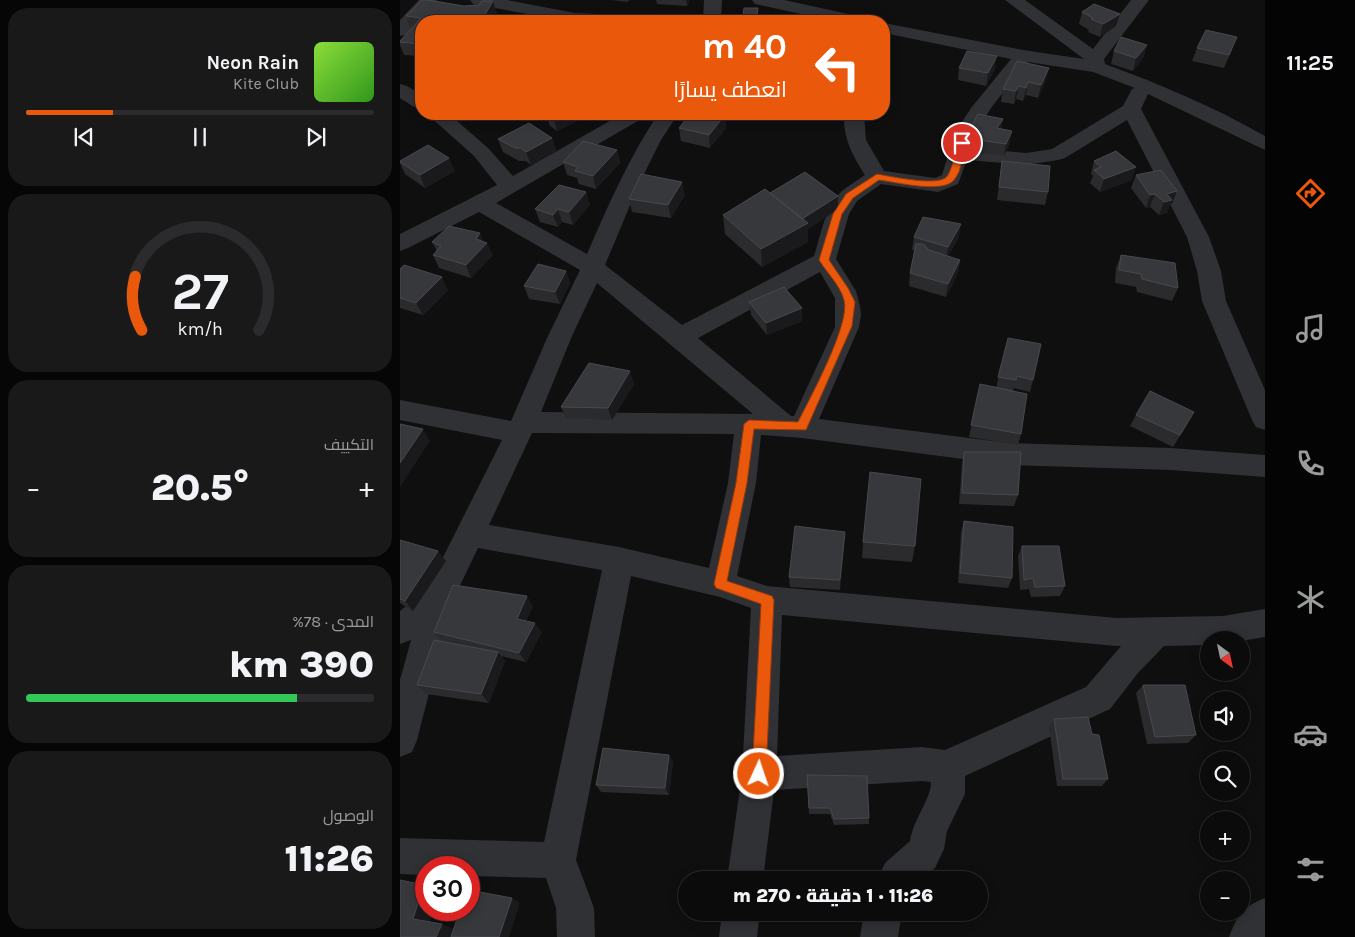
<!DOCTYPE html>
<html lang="ar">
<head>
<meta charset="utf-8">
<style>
	:root { --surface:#0b0b0c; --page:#19191a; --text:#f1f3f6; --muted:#9a9b9d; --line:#2b2b2d; --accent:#ea580c }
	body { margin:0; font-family:Karla,Cairo,sans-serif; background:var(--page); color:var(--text); direction:rtl; height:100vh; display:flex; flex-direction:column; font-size:19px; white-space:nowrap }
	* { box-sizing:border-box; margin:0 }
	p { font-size:16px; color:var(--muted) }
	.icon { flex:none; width:28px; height:28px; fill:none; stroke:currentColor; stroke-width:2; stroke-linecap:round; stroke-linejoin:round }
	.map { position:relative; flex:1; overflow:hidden; direction:ltr }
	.side { display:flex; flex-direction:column; gap:8px; padding:8px; background:#060607; width:400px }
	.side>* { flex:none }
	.banner { position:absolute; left:15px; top:15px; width:475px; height:105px; border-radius:20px; box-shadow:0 2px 12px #0003,0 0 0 1px var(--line); direction:rtl; background:#ea580c; color:#fff; overflow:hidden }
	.needle { width:32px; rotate:147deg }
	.tools { position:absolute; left:800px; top:631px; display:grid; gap:10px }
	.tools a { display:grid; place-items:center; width:50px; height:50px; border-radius:50%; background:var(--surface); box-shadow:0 2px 12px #0003,0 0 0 1px var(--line); font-size:25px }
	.speed { position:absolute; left:15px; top:856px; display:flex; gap:10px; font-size:25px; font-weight:700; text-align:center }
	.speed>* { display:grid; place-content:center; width:65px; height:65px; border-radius:50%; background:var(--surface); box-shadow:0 2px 12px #0003,0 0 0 1px var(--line); line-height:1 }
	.speed .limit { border:8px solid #d22; background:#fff; color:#111 }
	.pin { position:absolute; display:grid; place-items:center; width:42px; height:42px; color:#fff; margin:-21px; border:2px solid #fff; border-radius:50%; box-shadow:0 1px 5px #0007 }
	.me { position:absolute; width:55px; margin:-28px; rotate:3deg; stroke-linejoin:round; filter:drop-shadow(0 0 4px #0008) }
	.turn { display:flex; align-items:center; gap:18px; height:105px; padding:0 20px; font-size:22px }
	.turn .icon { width:65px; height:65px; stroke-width:2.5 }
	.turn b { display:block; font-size:35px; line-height:42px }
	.big { font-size:38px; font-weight:800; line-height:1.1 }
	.side .widget { flex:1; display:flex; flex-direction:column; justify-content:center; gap:8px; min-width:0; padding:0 18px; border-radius:20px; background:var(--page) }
	.side .dial { align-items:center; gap:0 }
	.dial svg { height:130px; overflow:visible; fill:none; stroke:var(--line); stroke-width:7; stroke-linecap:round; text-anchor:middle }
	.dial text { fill:var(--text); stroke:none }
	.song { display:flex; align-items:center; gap:15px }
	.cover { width:60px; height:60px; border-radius:8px; background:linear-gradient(135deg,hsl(90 70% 55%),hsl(110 70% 35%)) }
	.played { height:5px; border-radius:2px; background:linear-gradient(90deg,var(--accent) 25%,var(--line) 25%) }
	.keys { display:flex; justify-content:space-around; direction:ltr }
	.heat { display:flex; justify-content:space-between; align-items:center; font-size:28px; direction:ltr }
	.charge { height:8px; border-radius:4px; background:linear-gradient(90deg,#34c759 78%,var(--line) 0) }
	.trip { position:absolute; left:278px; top:871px; width:310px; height:50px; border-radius:25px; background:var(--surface); box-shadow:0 2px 12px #0003,0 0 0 1px var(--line); font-weight:800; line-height:50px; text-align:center; direction:rtl }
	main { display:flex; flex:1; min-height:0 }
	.dock { display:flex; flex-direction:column; width:90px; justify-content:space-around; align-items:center; background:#040405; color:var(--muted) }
	.dock .icon { width:35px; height:35px }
	.dock .selected { color:var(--accent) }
	.dock b { font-size:22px; color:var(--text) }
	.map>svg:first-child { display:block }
</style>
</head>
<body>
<main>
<nav class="dock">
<b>11:25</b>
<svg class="icon selected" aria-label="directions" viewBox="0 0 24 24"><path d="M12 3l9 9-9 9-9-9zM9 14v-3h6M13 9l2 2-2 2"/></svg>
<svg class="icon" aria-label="music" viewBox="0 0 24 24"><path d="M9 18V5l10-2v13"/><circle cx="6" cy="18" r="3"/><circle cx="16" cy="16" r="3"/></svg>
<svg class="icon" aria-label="phone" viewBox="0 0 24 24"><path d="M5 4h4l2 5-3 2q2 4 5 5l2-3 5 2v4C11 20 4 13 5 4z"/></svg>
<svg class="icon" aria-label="climate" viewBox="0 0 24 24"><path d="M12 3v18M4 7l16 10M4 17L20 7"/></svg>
<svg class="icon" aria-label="car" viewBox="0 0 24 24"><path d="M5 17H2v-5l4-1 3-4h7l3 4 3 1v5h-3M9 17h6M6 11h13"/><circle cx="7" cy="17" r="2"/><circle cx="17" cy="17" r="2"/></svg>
<svg class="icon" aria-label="filters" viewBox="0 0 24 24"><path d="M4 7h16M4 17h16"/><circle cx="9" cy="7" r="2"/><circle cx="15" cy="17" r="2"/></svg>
</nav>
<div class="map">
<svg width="865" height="937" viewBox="0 0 865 937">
	<rect width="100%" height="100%" fill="#0f0f10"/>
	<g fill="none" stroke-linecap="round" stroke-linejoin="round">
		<path fill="#303135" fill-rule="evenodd" d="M19 0H37L6 35 0 36V20Z
			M70 0H107L175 13 246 16 252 17 255 21H164L79 5 73 4Z
			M304 0H322L321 21H303Z
			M352 0H384L462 17 465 21H433L355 4Z
			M605 0H625L693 49 731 0H749L704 59 705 64C760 84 814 107 865 136V150L748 94 741 109 809 237 821 271 826 301 865 390V430L856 427 852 420 802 301 797 271 787 237 727 120 665 158 658 160 626 165 567 160 558 184 538 192 481 184 457 201 449 214 436 259 456 291 460 306 461 315 459 327 419 419 609 443 771 448 865 455V477L771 470 609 465 402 438 361 435 356 483 337 576 367 586 716 618 823 616 865 609V637L841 641 809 640V645L764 646 738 673 710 709 565 776V794L547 831 544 849 535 868 520 880H477L485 863 510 841C513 820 531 799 531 782L522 781 374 790 363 880H327L342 774 351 608 320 597 231 576 176 860 194 908 195 937H157L156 908 146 878 69 876V868H26V875L0 874V838L144 842 202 570 78 548 53 600 17 740 12 752 0 757V680L11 640 0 644V611L27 589 102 440 0 420V400L111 421 148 336 180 270 79 212 8 248 0 251V234L97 185 74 156 27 114H49L88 148 113 176 222 114H246L243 118 96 203 187 254C208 205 229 158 258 114H278L261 140 239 184 205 265 282 325 414 256C421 235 425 206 442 191 449 185 458 180 465 175 452 155 443 138 444 114H464L466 140 484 171 535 178 542 175 555 133 571 108 611 59 484 33V23L623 50 684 59ZM628 62 693 72 735 88 732 89 723 106 652 149 626 153 571 148C580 115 607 89 628 62ZM420 272 435 298V327L394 416H391L298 338ZM197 283 353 414 141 412 172 336ZM132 433 334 434 328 483 309 568 219 547 89 525ZM382 615 716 646H721L686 687 545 750 522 747 377 756Z
			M0 84 7 86 21 95V109L14 107 0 98Z
			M865 898V937H829C839 913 841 908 865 898Z
			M322 912H360L357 937H319Z
			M464 912H502L498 937H460Z"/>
	</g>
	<path fill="#2b2b2e" d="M211 0H229L228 2Z
		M256 0H289L287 6 257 4Z
		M79 5 97 14 93 21H21V56L4 55 0 45V41L11 29 6 16 64 6Z
		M358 8 357 21H343V16Z
		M682 12 720 14 716 26 700 37 688 32 689 30 679 24Z
		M747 45 743 58 733 71 711 64 714 51Z
		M797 48 832 50 824 68 792 61Z
		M617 61 646 80 638 98 626 95 623 101 616 99 614 104 601 102 603 89Z
		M559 68 595 69 586 86 558 80Z
		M78 114H103L86 121Z
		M142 114H186L187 116 157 131 150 126 148 120Z
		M325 115 326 128 310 148 281 141 279 128Z
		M603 119 601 129 610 143 604 156 564 151 565 138Z
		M152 138 156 151 131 165 126 161H119L103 152 98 139Z
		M217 150 220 163 196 189 179 184 177 178 167 175 163 162Z
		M0 161 55 171 25 188 5 174 0 163Z
		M602 161 648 192 645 205 597 200Z
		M694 161 732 180 700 192 690 183 693 176 691 174Z
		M736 175 772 204H770L767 213 759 215 750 207 746 208 731 188Z
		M186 192 190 205 173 225 162 222 158 227 140 222 135 209Z
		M370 193 438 209 408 229V242L362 267 325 234 323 215Z
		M285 195 271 218 232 212 229 199Z
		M80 233 83 241 93 255 71 278 39 268 33 255 37 251 32 242Z
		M514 237H559L548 256 560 260 558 273 546 297 509 286 510 273 515 250H512Z
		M721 255 778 288 772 301 737 292 736 287 715 283 716 268Z
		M0 269 48 290 23 315 0 308Z
		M166 271 170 283 160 304 129 299 124 286Z
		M349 302 402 308V321L367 335 351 315Z
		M608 338 633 380 630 392 614 388 613 391 621 434 618 445 569 437 580 384 596 388Z
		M234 384 212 420 166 418 161 407Z
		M736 415 788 423 773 447 730 426Z
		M564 452 618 495 614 506 559 504 562 463Z
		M564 521 612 578 608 588 558 583 561 532Z
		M445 532 440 590 390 587 389 577Z
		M0 540 46 561 13 611 0 603Z
		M463 542 515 546 512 562 462 558Z
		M622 546 665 586 660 596 631 597 629 589 620 590 618 556Z
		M133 606 126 621 142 632 126 662 101 656 105 661 89 703 26 694 17 685 42 642 34 632Z
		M743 685 796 735 788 743 747 744 736 693Z
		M654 719 692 734 708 779 702 786H657L649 727Z
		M269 755 273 762 269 795 201 792 196 785Z
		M407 775 469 818V824L434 825 430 814H409Z"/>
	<path fill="#1a1a1c" d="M286 0H289L287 6Z
		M93 1 97 14 93 21H83L82 20Z
		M720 14 716 26 700 37 703 24Z
		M747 45 743 58 733 71 736 58Z
		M597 56 595 69 586 86 588 73Z
		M649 68 646 80 638 98 641 85Z
		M628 82 626 95 623 101 626 88Z
		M619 86 616 99 614 104 616 91Z
		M83 114H103L86 121Z
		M162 114H186L187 116 157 131 154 118Z
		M325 115 326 128 310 148 309 135Z
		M603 119 600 131 597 128Z
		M612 131 610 143 604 156 606 144Z
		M152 138 156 151 131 165 126 152Z
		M217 150 220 163 196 189 193 176Z
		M49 158 55 171 25 188 20 175Z
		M736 167 732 180 700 192 704 179Z
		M282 182 285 195 271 218 268 205Z
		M777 191 772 204H770L767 213 759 215 767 194Z
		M186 192 190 205 173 225 169 212Z
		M755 194 750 207 746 208 750 195Z
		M438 196V209L408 229V242L362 267 361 249 398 222Z
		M158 209 162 222 158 227 153 215Z
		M561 224 559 237 546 259 548 247Z
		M80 233 85 245 87 243 93 255 71 278 66 265 76 239Z
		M560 260 558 273 546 297 548 284Z
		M166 271 170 283 160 304 155 292Z
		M42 277 48 290 23 315 16 303Z
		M402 308V321L367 335 366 323Z
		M230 371 234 384 212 420 208 408Z
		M23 429 30 441 0 487V463Z
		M445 532 444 543 440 590V580Z
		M38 551 46 561 13 611 5 601Z
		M127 596 133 606 123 628 117 619Z
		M135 623 142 632 126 662 119 653Z
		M98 652 105 661 89 703 81 694Z
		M269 755 273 762 269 795 265 788Z
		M24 885 26 886V910H33L29 925 13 919Z
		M112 898 120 903 109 937H99Z
		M42 924 56 930 53 937H36Z"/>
	<path fill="#37383c" stroke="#48494e" d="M22 0H28L64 6 79 5 82 1H93L82 20 55 19 53 21H21V44L0 42V41L21 18 6 16Z
		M694 4 720 14 703 24 691 19 693 18 682 12Z
		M344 8H358L357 16H343Z
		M251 17 295 19 294 21H251Z
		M200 18V21H170L169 20Z
		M806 30 837 37 829 55 797 48Z
		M721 37 747 45 736 58 714 51Z
		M567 51 597 56 588 73 559 68Z
		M617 61 649 68 641 85 628 82 626 88 619 86 616 91 603 89Z
		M147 114H162L154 118Z
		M290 114H320L325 115 309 135 279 128Z
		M578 114 603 119 597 128 612 131 606 144 565 138Z
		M129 123 152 138 126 152 121 148H115L98 139Z
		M183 141 217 150 193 176 175 171 178 167 163 162Z
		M28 145 49 158 20 175 0 162V161Z
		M716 151 736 167 704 179 694 170 701 167 694 161Z
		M602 161 650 166 648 192 599 187Z
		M761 170 777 191 767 194 772 200 764 202 755 194 750 195 736 175Z
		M405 172 438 196 402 219 370 193Z
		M241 174 282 182 268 205 229 199Z
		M159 185 186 192 169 212 158 209 153 215 135 209Z
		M365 189 408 223 361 249 323 215Z
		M523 217 561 224 548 247 514 237Z
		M49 226 80 233 76 239 87 243 66 265 33 255 41 246 32 242Z
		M516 244H523L529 250 560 260 548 284 510 273Z
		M721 255 775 263 778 288 742 279 741 274 719 270Z
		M138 264 166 271 155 292 124 286Z
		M4 265 42 277 16 303 0 298V269Z
		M384 287 402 308 366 323 349 302Z
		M608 338 641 344 633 380 617 376 616 380 598 377Z
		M189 363 230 371 208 408 161 407Z
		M580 384 627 394 621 434 571 425Z
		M750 391 794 412 780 435 736 415Z
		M0 424 23 429 0 463Z
		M564 452H621L618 495 562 493Z
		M470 472 521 479 515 546 463 542Z
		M564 521 613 527 612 578 560 573Z
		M395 526 445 532 440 580 389 577Z
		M0 540 38 551 5 601 0 599Z
		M622 546H659L665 586 635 587 633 578 624 580Z
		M53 585 127 596 117 619 135 623 119 653 34 632Z
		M34 640 98 652 81 694 17 685Z
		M743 685H785L796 735 755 737Z
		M688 717 692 734 699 735 708 779H663L654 719Z
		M203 748 269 755 265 788 196 785Z
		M407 775 467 776 469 818 434 819 430 808H409Z
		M0 880 24 885 13 919 42 924 36 937H0Z
		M69 890 112 898 99 937H51L60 910H69Z"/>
	<path fill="#ea580c" stroke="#983908" d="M559 141 566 143C563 154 562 171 554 180 543 194 495 182 479 180L453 198 442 214 429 260 448 288 455 302 452 326 406 430 354 429 347 483 327 581 372 596 374 600 366 774 364 779 359 781 354 779 352 774 361 604 316 588 314 584 336 483 344 424 349 420 398 422C410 398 451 323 444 300 440 285 427 273 419 260L433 214 446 194 477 174C490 176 542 188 548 175 554 164 554 152 559 141Z"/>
</svg>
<div class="tools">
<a><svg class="needle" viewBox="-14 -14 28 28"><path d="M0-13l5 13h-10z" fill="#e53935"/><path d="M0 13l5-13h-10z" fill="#9a9b9d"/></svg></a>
<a><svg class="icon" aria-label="sound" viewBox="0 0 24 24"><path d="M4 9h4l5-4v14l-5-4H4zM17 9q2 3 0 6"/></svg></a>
<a><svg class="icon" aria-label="search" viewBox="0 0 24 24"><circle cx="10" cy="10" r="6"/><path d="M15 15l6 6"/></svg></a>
<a>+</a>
<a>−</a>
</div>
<div class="speed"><div class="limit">30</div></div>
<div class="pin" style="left:562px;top:143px;background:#d93025"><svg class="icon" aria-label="arrive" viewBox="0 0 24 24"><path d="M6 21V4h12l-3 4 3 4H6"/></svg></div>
<svg class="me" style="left:359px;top:774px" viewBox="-20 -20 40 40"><circle r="17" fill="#ea580c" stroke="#fff" stroke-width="3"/><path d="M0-11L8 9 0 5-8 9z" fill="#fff"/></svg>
<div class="trip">11:26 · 1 دقيقة · 270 m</div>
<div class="banner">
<div class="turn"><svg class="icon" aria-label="left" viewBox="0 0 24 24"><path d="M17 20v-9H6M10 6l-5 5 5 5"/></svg><div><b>40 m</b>انعطف يسارًا</div></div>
</div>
</div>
<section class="side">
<div class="widget">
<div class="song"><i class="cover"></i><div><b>Neon Rain</b><p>Kite Club</p></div></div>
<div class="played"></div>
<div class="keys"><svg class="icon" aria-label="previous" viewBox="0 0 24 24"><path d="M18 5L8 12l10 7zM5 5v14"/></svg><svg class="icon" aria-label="pause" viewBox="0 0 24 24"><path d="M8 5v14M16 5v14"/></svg><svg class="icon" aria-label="next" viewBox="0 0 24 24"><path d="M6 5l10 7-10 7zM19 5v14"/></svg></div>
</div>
<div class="widget dial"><svg viewBox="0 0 100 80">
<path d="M14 69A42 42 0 1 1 86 69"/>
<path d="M14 69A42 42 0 0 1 10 36" stroke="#ea580c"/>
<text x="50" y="56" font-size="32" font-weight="700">27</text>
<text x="50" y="72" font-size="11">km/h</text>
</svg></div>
<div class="widget"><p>التكييف</p>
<div class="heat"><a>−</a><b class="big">20.5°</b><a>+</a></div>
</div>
<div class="widget"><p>المدى · 78%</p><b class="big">390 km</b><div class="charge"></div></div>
<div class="widget"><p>الوصول</p><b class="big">11:26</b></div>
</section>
</main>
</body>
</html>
